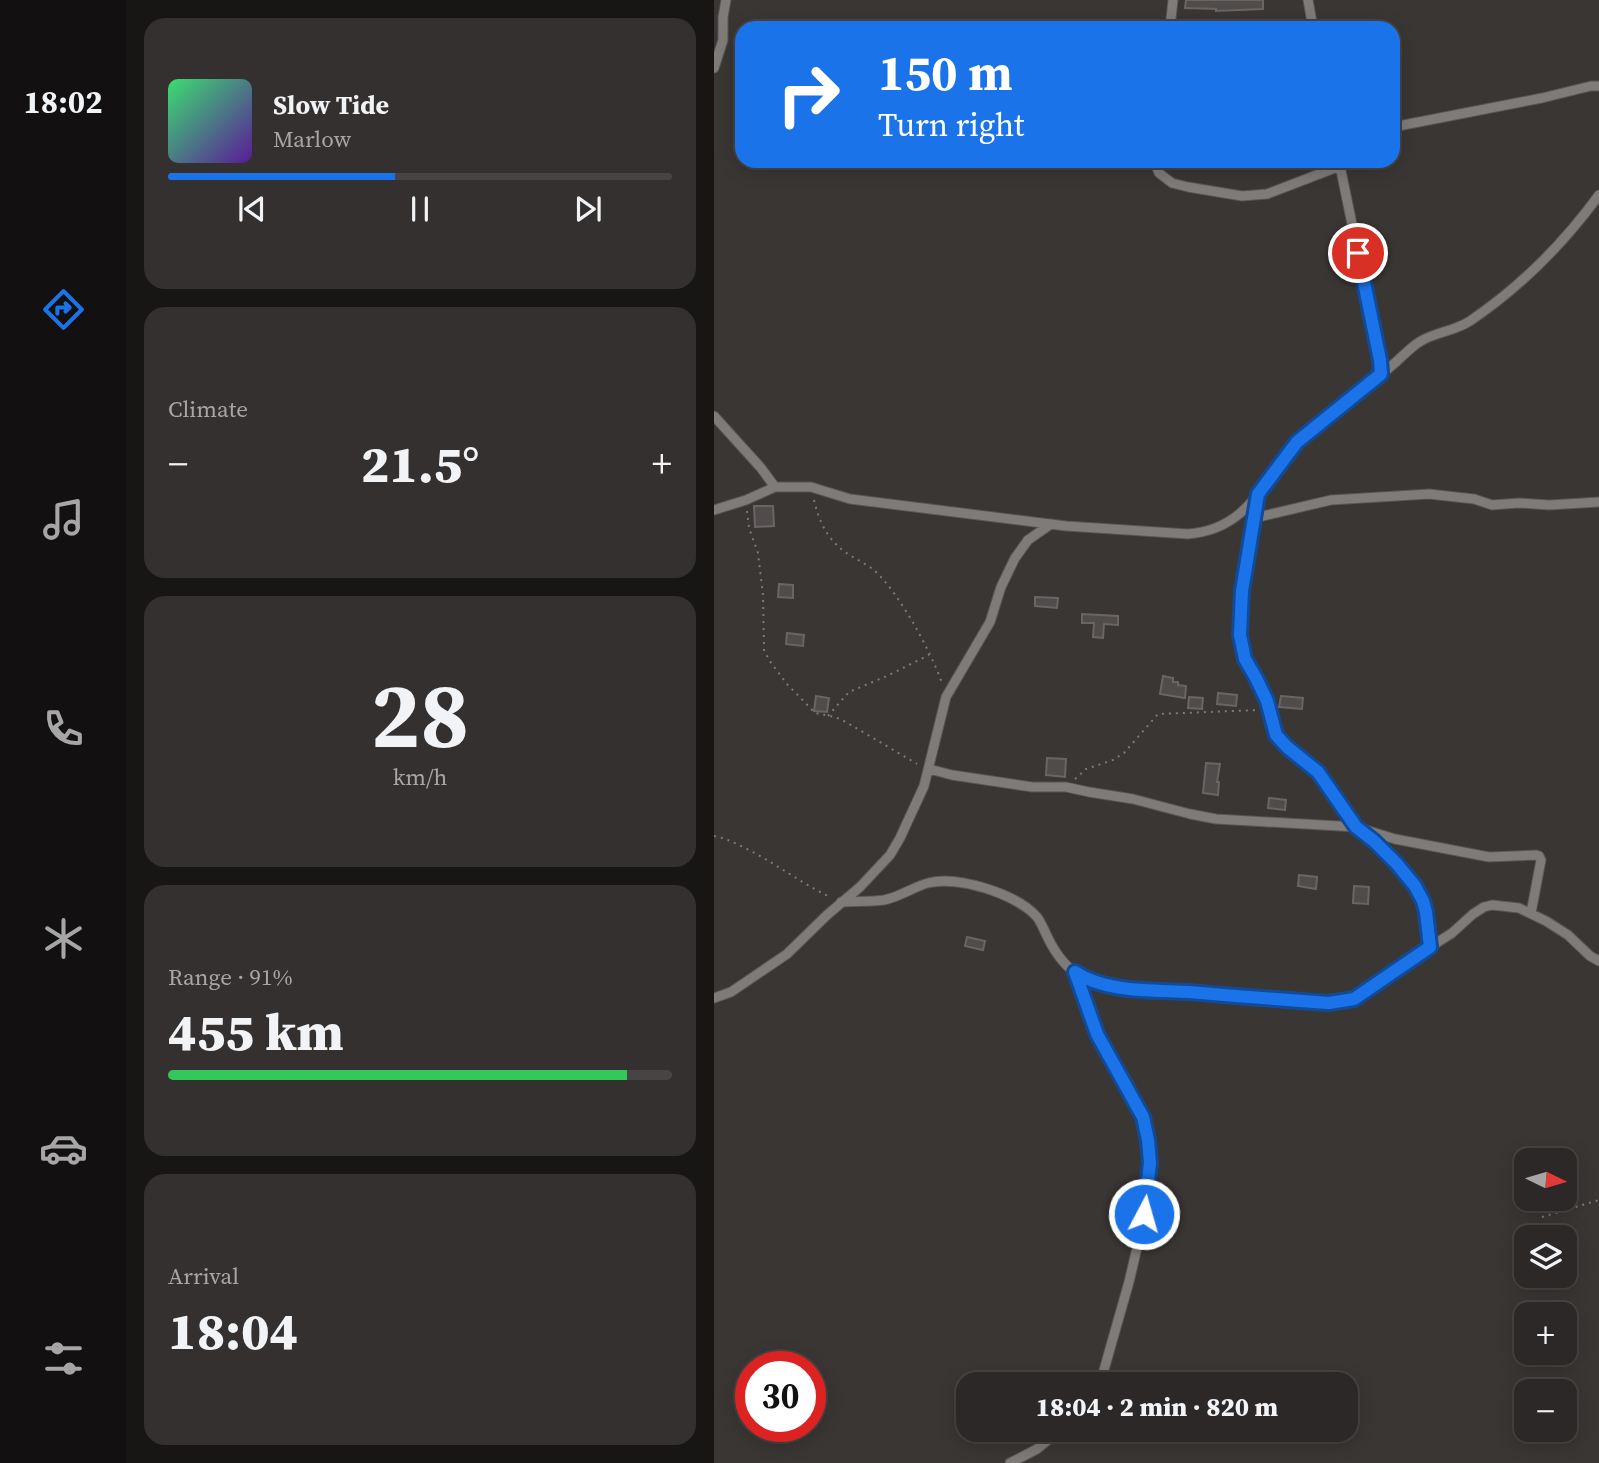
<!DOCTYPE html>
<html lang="en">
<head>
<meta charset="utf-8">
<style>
	:root { --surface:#2c2827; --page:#34302f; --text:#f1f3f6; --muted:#a6a6a7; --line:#484444; --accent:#1a73e8 }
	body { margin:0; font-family:"Source Serif 4",serif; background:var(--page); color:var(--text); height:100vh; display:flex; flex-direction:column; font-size:26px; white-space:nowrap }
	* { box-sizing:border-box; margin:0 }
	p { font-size:23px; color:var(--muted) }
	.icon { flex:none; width:38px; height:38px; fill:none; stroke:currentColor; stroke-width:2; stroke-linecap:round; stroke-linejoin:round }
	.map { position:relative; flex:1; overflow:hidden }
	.drawer { display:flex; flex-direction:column; gap:18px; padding:18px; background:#181615; width:588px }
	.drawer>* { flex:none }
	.guide { position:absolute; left:21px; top:21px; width:665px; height:147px; border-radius:21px; box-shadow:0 4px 18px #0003,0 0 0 2px var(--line); background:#1a73e8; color:#fff; overflow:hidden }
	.needle { width:46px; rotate:95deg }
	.fabs { position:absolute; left:800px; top:1148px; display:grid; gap:14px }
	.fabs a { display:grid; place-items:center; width:63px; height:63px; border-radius:14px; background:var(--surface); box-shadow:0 4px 18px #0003,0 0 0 2px var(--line); font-size:35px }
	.speed { position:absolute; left:21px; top:1351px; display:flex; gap:14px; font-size:35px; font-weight:700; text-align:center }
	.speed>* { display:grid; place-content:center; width:91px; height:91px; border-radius:50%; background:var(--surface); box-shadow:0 4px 18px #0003,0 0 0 2px var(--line); line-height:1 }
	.speed .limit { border:10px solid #d22; background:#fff; color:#111 }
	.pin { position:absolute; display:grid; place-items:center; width:60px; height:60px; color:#fff; margin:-30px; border:4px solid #fff; border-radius:50%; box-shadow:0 2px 7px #0007 }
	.me { position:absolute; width:77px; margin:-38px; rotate:6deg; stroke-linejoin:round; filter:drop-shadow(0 0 5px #0008) }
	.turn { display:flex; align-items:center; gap:24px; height:147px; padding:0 28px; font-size:32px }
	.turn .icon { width:91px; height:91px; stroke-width:2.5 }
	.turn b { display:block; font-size:49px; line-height:60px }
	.big { font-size:52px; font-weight:800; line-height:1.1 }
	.drawer .widget { flex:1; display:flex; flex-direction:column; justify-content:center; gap:10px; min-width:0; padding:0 24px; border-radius:21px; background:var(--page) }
	.drawer .dial { align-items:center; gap:0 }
	.dial b { font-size:91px; line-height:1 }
	.song { display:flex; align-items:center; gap:21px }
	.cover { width:84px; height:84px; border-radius:10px; background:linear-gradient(135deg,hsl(140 70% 55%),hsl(270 70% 35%)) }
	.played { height:7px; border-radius:4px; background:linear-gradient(90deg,var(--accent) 45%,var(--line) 45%) }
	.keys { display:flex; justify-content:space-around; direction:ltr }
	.heat { display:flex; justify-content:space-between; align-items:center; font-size:38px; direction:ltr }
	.charge { height:10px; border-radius:5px; background:linear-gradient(90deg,#34c759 91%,var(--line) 0) }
	.trip { position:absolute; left:242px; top:1372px; width:402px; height:70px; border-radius:21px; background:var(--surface); box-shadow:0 4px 18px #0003,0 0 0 2px var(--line); font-weight:800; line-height:70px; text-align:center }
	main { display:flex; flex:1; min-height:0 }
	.tabs { display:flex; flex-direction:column; width:126px; justify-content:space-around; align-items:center; background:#121010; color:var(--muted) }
	.tabs .icon { width:49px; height:49px }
	.tabs .current { color:var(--accent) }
	.tabs b { font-size:32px; color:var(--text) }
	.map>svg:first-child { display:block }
</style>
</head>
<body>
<main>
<nav class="tabs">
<b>18:02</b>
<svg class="icon current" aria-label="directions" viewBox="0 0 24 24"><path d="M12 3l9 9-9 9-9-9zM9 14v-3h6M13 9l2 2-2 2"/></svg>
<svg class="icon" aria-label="music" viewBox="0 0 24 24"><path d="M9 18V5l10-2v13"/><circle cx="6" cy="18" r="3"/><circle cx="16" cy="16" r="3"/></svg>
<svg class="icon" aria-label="phone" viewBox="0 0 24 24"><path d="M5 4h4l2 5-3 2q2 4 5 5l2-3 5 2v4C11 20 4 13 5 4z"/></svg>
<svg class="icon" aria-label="climate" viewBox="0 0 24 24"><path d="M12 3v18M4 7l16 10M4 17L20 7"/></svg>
<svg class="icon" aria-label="car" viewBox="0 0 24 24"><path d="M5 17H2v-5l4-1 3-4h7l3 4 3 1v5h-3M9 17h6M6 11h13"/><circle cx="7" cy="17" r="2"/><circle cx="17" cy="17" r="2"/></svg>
<svg class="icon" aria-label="filters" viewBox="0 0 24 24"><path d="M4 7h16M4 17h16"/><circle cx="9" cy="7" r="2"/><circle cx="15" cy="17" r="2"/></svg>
</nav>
<section class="drawer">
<div class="widget">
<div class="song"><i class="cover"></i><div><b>Slow Tide</b><p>Marlow</p></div></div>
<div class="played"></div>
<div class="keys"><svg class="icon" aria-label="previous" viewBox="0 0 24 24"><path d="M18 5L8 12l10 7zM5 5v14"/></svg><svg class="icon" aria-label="pause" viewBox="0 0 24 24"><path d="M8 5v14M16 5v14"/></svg><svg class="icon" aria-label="next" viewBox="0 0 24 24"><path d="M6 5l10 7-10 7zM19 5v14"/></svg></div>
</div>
<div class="widget"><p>Climate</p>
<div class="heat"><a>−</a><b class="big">21.5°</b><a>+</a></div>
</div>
<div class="widget dial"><b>28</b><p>km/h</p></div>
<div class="widget"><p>Range · 91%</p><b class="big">455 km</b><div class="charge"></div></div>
<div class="widget"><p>Arrival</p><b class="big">18:04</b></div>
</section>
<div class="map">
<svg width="885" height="1463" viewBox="0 0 885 1463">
	<rect width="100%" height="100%" fill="#3a3634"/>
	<path fill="#504c4b" stroke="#6a6564" stroke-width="2" d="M472 0H549V9L502 11V9L471 8Z
		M40 506H59L60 526 41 527Z
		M65 584 79 585V598L64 597Z
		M321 597 344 598 343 608 321 606Z
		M368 614 404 616V625L390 624 389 638 379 637 380 623H368Z
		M73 633 90 635 89 646 72 644Z
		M449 676 459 678V682H464V685L472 686 471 698 446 694Z
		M504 693 523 695 522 706 503 704Z
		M102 696 115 698 113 712 100 711Z
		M567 696 589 698 588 709 565 707Z
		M475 697 489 698 488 709 474 708Z
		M333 758 352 759 351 777 332 775Z
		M492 763 506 764 503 782H505L504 795 489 793Z
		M555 798 572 800 571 810 554 808Z
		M585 875 603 877 602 889 584 886Z
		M640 886 655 887 654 904 639 903Z
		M253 937 271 941 269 950 251 946Z"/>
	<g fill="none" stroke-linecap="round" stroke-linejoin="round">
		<defs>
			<path id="minor" d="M594 0 599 28
				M456 28 459 0
				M0 68 9 40V17L12 0
				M679 127 828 98 877 86H885
				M440 161 445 173 458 183 474 187 528 196 553 194 626 166
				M625 161 666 360 667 375
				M0 416 47 468 61 487
				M544 496 528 591 526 635 531 659 542 678 553 701 562 735 573 747 604 772 642 827 660 841 683 864 701 886 709 901 712 912 716 947
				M0 510 32 500 61 487H97L136 499 352 526 474 534C535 529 548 482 583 442 593 430 608 422 621 413 642 396 662 379 682 362 690 355 698 346 707 341 722 332 741 331 756 321 806 287 850 243 885 195
				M540 518 617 500 715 494 760 499 778 505 805 503 835 505 885 502
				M215 769 238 775 318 787H352L375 792 419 799 476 814 502 819 642 827 681 839 775 857 822 855 825 856 827 860 817 913
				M127 902C141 901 156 902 170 900 186 897 199 887 214 883 243 875 303 894 323 917 327 922 330 930 333 936 341 953 354 971 371 978 400 991 435 990 466 992 516 995 566 1000 615 1003L635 1001 645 996 671 976 738 933 759 914 770 907 778 905 805 908 832 921 854 935 876 956 885 961
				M361 972 383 1034 429 1117 434 1140 436 1163 431 1214 415 1282 386 1384
				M0 998 17 992 73 954 113 915 146 887 176 855 186 838 210 786 232 697 276 622 287 587 301 558 314 540 337 524
				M296 1463 323 1449 346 1430"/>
		</defs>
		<use href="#minor" stroke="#585554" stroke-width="11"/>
		<path stroke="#7d7a78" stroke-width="2" stroke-dasharray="2 5" stroke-linecap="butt" d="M100 500C105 522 114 541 134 554 143 560 153 564 161 571 186 594 217 652 228 683
			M33 511 35 528 44 553 49 595 50 650 55 660 73 684 101 713 121 717 132 722 203 764
			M114 716 135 692 175 675 215 655
			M361 779 372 769 399 760 410 753 444 714 544 710
			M0 836C11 838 21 843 31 848 61 863 87 883 116 897
			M828 1217 885 1200"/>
		<use href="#minor" stroke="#7f7b79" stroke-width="9"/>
	</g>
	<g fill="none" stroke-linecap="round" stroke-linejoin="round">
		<defs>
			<path id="route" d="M430 1214 436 1163 434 1140 429 1117 383 1034 361 972C392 993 440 990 476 992 523 996 569 1000 615 1003L640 999 716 947 712 912 709 901 701 886 683 864 660 841 642 827 604 772 573 747 562 735 553 701 542 678 531 659 526 635 528 591 544 494 583 442 667 374 666 360 644 253"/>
		</defs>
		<use href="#route" stroke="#114b97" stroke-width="18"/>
		<use href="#route" stroke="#1a73e8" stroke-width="12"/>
	</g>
</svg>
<div class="fabs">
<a><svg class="needle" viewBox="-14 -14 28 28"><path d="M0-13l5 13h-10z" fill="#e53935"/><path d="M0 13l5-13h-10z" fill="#a6a6a7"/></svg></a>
<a><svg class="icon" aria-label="layers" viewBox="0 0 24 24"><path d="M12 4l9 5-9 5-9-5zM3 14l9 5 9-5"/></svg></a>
<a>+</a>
<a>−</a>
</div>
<div class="speed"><div class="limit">30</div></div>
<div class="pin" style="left:644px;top:253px;background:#d93025"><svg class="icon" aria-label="arrive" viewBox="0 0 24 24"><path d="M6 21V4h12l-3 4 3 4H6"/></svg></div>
<svg class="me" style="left:430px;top:1214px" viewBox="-20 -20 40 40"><circle r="17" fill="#1a73e8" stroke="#fff" stroke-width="3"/><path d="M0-11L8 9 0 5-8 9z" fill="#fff"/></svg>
<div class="trip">18:04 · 2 min · 820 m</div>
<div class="guide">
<div class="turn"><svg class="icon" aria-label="right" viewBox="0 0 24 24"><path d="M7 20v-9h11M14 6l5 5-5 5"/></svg><div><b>150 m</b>Turn right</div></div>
</div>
</div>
</main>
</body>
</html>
